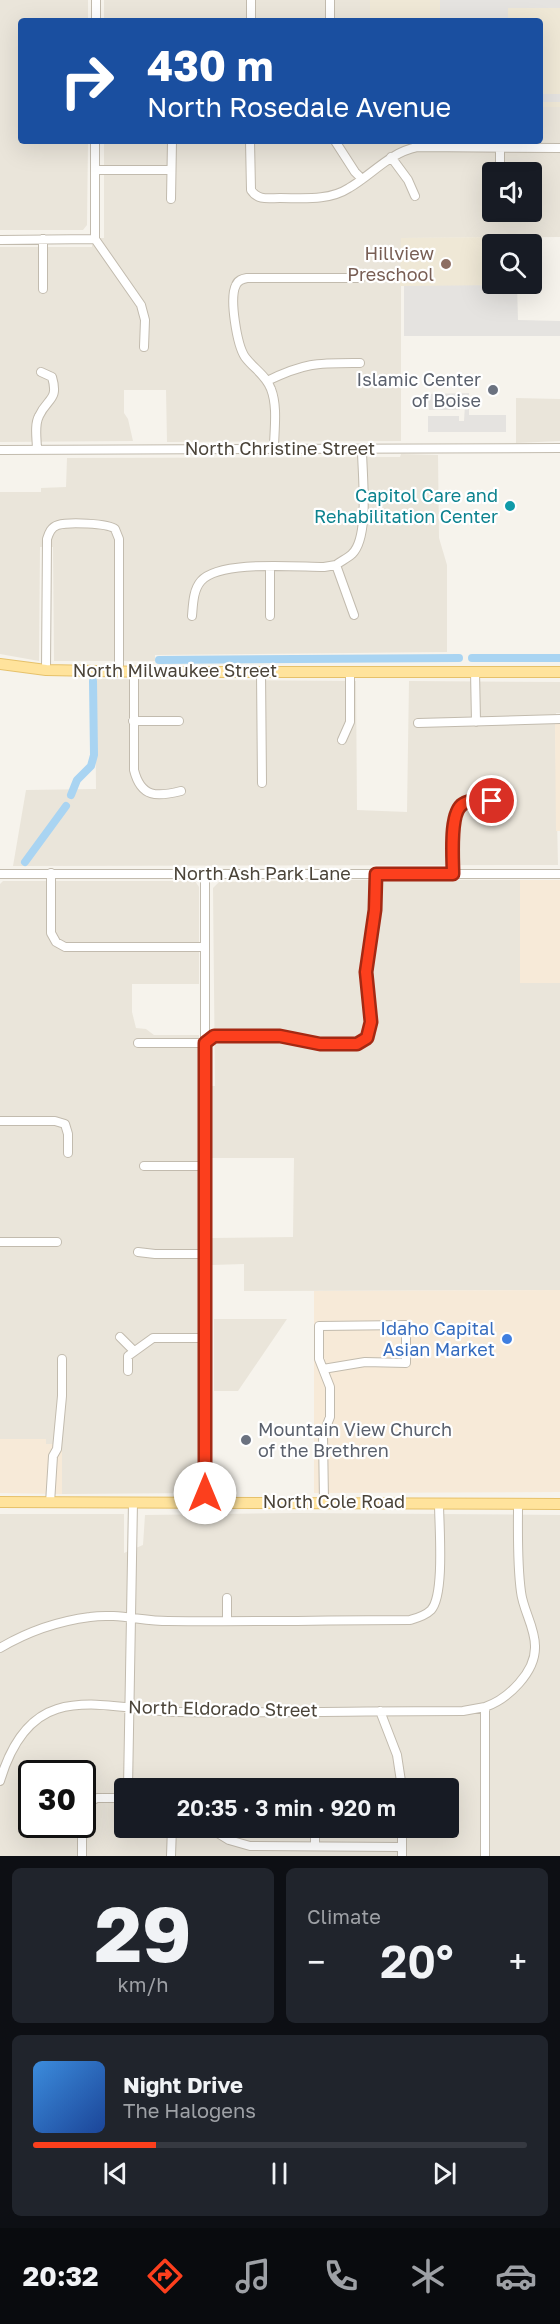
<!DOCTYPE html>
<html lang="en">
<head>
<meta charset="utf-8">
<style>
	:root { --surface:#171b24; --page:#20242c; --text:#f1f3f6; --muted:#9ea1a6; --line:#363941; --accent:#fc3f1d }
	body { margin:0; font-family:"Golos Text",sans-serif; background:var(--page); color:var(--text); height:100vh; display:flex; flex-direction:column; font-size:22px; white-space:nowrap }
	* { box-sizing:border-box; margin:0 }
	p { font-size:20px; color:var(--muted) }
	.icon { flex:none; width:33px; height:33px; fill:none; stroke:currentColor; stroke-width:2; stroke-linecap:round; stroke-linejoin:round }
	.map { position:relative; height:1856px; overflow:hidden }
	.side { display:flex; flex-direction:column; gap:12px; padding:12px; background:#0d0f14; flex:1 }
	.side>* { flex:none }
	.guide { position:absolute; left:18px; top:18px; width:525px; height:126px; border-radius:6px; box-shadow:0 6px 24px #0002; background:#1a4fa0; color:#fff; overflow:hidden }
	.buttons { position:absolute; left:482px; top:162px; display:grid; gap:12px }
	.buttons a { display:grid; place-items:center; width:60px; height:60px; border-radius:6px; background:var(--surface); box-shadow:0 6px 24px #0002; font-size:30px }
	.speed { position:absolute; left:18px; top:1760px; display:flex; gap:12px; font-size:30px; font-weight:700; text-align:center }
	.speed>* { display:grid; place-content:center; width:78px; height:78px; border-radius:50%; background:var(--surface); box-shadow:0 6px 24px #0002; line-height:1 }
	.speed .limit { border:3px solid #111; border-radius:9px; background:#fff; color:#111 }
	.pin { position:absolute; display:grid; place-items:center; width:51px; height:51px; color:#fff; margin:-26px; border:3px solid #fff; border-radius:50%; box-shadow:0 2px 6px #0007 }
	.me { position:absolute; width:66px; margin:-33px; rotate:0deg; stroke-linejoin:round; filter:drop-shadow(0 0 4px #0008) }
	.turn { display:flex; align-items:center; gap:21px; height:126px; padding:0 30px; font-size:27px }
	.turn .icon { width:78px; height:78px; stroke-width:2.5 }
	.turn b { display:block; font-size:42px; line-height:51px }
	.big { font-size:45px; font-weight:600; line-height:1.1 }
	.side .tile { flex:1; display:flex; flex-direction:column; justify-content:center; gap:9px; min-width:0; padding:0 21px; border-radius:9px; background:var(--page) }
	.side .dial { align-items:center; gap:0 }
	.dial b { font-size:78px; line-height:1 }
	.song { display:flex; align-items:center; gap:18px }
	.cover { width:72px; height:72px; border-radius:9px; background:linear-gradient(135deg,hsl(210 70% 55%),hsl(220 70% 35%)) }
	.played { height:6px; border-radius:3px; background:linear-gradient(90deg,var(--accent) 25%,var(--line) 25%) }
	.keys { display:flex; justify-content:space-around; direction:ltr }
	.heat { display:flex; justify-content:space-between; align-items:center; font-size:33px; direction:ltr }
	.side .tiles { flex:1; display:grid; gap:12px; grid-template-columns:1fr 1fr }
	.tile:last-child { grid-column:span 2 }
	.trip { position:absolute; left:114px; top:1778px; width:345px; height:60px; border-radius:6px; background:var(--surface); box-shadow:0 6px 24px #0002; font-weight:600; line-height:60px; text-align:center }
	.tabs { display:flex; height:96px; justify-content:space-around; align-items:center; background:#090b0e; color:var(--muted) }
	.tabs .icon { width:42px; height:42px }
	.tabs .current { color:var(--accent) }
	.tabs b { font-size:27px; color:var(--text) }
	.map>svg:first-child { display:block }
</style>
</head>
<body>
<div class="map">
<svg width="560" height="1856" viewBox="0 0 560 1856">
	<rect width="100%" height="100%" fill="#f6f3ec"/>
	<path fill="#eae5da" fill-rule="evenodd" d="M0 0H88V21H21V141H88L87 225 83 230H0Z
		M104 0H370V21H104Z
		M540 107H560V237L401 238V441L167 442 166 390H124V413L128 419 133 441 0 442V247H92V238H104V141H540ZM492 172H531V212H492Z
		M516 398 560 399V441L516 443Z
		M401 454 438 455 439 538 447 565V652L155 655V661H54L53 547H40L39 661 0 654V492H41V488L66 487 67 458 400 457Z
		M95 679 356 681 357 810 407 812 409 681 560 682V713H556L555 724 558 865 13 866 26 790 96 789Z
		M339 880H520V983H560V1290L244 1291V1264L212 1265V1238L293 1237 294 1158H211V1086H215L213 888 219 882Z
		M3 881H195L199 887V984H132V1012L136 1028 146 1029 154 1035H199V1493L62 1494 61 1444H46L45 1439H0V884Z
		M214 1319H287L238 1391H214Z
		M297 1513 560 1515V1856H0V1514H124V1553L143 1545 145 1515ZM32 1773H82V1824H32ZM124 1788H448V1827H124Z"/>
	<path fill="#f7ead8" d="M555 724H560V831H556Z
		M520 880H560V983H520Z
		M560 1290V1492L314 1493V1291Z
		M0 1439H46V1444H62V1494L0 1493Z"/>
	<path fill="#efe8d6" d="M370 0H560V107H540V21H370Z
		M511 237V244H492V284H511V287L400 286 401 238Z"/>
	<path fill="#e5e3e0" d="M440 0H560V8H508V21H440Z
		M540 94H560V102H540Z
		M517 285 518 320 560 321V336H404V286Z
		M469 393V415H506V432H428V416H459V421H464L465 405 461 404 460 410H429L428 394Z"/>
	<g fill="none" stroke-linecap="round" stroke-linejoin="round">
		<path stroke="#a9d4f2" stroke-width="8" d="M472 658H560
			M159 660 459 658
			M71 795 77 780 91 766 94 755 93 681
			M25 862 66 806"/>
		<defs>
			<path id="minor" d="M96 21V0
				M251 21V0
				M330 21V0
				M250 141 251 190C258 201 269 198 280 198 303 198 329 201 349 188 373 174 389 153 417 147L560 148
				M335 141 355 172 362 179
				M500 148V172
				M391 157 408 180 415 196
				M95 170H171
				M490 198H492
				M171 199 172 141
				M43 239V289
				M95 239 141 305 145 320 144 347
				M95 239V141
				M0 240 95 239
				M267 381C306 362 318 363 360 363
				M274 449C274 431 278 407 271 389 266 375 254 369 245 357 237 345 229 298 236 285 238 280 242 279 247 278H361
				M0 450 560 448
				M37 450C37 440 34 425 39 416 47 398 59 401 52 377L41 372
				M270 567V616
				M354 615 336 565C341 561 348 558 352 554 370 537 362 474 362 449
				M192 616C193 605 193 590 201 581 220 560 296 567 324 567L336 565
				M46 670 47 539C49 533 51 527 58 525 68 522 108 523 115 529L119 539V671
				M475 671 476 722
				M134 672V770C141 798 157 797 181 791
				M261 672 262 783
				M133 721H179
				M418 723 560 719
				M342 740 350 722V672
				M51 873V933L56 942 65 947H205
				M0 874H560
				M453 874 455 813 462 805 471 801H512
				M138 1043H205L214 1036H280L320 1044H357L367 1038 371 1022 366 972 375 910 376 874
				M0 1121H55L65 1124 68 1134V1153
				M144 1166H205
				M0 1242H57
				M138 1252 155 1254H205
				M120 1337 134 1351
				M323 1369 365 1362 406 1363V1325L319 1326V1359L330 1387V1417L323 1435 324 1502
				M128 1371V1356L153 1338H205
				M205 1502V875
				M50 1503 53 1456 57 1449 62 1396V1359
				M227 1598V1621
				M0 1648C27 1632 59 1621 90 1617 116 1613 142 1621 168 1621 248 1622 329 1620 410 1620 417 1618 425 1616 431 1610 445 1595 439 1525 439 1503
				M380 1711 397 1755 402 1788
				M0 1781C9 1751 25 1719 57 1709 93 1698 139 1711 176 1712 271 1713 367 1711 463 1711L485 1707
				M128 1788 133 1502
				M82 1816 87 1803 97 1798H124
				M208 1827 229 1840 250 1846 402 1847
				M315 1846V1827
				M82 1856V1824
				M171 1856 172 1827
				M402 1856V1827
				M485 1856V1707C508 1699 536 1672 535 1646 535 1627 523 1610 521 1592 517 1563 518 1533 518 1504"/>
			<path id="major" d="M0 664 46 670 148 672H560
				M0 1502 560 1504"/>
		</defs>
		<use href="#minor" stroke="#c2bbae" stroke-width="10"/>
		<use href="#major" stroke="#e6c16a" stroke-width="12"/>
		<use href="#minor" stroke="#fff" stroke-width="8"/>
		<use href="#major" stroke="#ffe39c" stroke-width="10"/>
	</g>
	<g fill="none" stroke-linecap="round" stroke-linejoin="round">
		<defs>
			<path id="route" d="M205 1493V1043L214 1036H280L320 1044H357L367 1038 371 1022 366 972 375 910 376 874H453C453 858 449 812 463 804 471 799 482 801 492 801"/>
		</defs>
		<use href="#route" stroke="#a42913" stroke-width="15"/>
		<use href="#route" stroke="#fc3f1d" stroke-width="10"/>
	</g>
	<circle fill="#8d6e63" stroke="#fff" stroke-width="2" cx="446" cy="264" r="6"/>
	<g fill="#6b7280" stroke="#fff" stroke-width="2">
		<circle cx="493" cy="390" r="6"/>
		<circle cx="246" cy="1440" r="6"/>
	</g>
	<circle fill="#0f9aa8" stroke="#fff" stroke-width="2" cx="510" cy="506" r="6"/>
	<circle fill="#3f7fe0" stroke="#fff" stroke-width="2" cx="507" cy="1339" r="6"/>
	<g text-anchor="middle" stroke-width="4.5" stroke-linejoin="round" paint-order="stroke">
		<g font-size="18" fill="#785e54" stroke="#fff" text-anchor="end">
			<text x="434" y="260">Hillview<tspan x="434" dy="21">Preschool</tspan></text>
		</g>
		<g font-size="18" fill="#5b616d" stroke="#fff" text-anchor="end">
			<text x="481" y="386">Islamic Center<tspan x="481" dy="21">of Boise</tspan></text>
			<text x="258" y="1436" text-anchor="start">Mountain View Church<tspan x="258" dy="21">of the Brethren</tspan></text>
		</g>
		<g font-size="18" fill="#4b4439" stroke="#fff">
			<text x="280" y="455">North Christine Street</text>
			<text x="175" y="677">North Milwaukee Street</text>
			<text x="262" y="880">North Ash Park Lane</text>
			<text x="334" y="1508">North Cole Road</text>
			<text transform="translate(223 1709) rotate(1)" y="6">North Eldorado Street</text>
		</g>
		<g font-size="18" fill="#0d838f" stroke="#fff" text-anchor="end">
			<text x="498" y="502">Capitol Care and<tspan x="498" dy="21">Rehabilitation Center</tspan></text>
		</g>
		<g font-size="18" fill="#366cbe" stroke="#fff" text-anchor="end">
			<text x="495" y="1335">Idaho Capital<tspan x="495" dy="21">Asian Market</tspan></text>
		</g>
	</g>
</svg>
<div class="buttons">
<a><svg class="icon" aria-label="sound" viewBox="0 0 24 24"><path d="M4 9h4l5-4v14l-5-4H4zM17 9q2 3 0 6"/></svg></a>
<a><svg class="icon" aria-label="search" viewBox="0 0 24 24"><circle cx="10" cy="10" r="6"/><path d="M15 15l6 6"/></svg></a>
</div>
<div class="speed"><div class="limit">30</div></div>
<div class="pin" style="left:492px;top:801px;background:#d93025"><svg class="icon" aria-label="arrive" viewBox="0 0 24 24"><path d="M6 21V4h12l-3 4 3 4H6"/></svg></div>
<svg class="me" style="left:205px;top:1493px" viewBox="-20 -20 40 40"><circle r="19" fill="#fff"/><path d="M0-13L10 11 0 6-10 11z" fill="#fc3f1d"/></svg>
<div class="trip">20:35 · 3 min · 920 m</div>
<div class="guide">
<div class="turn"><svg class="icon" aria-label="right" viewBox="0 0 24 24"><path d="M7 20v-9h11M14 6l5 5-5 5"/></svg><div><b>430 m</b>North Rosedale Avenue</div></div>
</div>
</div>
<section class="side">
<div class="tiles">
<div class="tile dial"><b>29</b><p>km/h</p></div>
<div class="tile"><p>Climate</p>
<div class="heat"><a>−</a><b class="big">20°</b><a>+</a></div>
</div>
<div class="tile">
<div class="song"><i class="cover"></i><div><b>Night Drive</b><p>The Halogens</p></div></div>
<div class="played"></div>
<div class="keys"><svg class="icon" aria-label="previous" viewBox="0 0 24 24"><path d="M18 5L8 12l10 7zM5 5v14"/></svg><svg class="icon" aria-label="pause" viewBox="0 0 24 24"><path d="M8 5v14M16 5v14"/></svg><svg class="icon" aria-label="next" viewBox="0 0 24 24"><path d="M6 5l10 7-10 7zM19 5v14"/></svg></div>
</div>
</div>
</section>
<nav class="tabs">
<b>20:32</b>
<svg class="icon current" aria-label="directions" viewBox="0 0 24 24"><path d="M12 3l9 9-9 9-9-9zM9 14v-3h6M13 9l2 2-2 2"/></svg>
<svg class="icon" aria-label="music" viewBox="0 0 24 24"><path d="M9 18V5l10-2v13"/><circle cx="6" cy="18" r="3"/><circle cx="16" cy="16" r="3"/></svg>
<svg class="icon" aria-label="phone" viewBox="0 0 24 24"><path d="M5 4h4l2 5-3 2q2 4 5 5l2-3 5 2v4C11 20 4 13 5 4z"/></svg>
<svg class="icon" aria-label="climate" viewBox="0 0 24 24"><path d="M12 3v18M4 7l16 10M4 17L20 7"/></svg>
<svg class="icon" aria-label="car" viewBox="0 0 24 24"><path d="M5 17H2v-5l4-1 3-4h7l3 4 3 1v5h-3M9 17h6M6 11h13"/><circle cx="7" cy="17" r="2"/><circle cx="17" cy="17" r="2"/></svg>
</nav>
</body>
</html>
